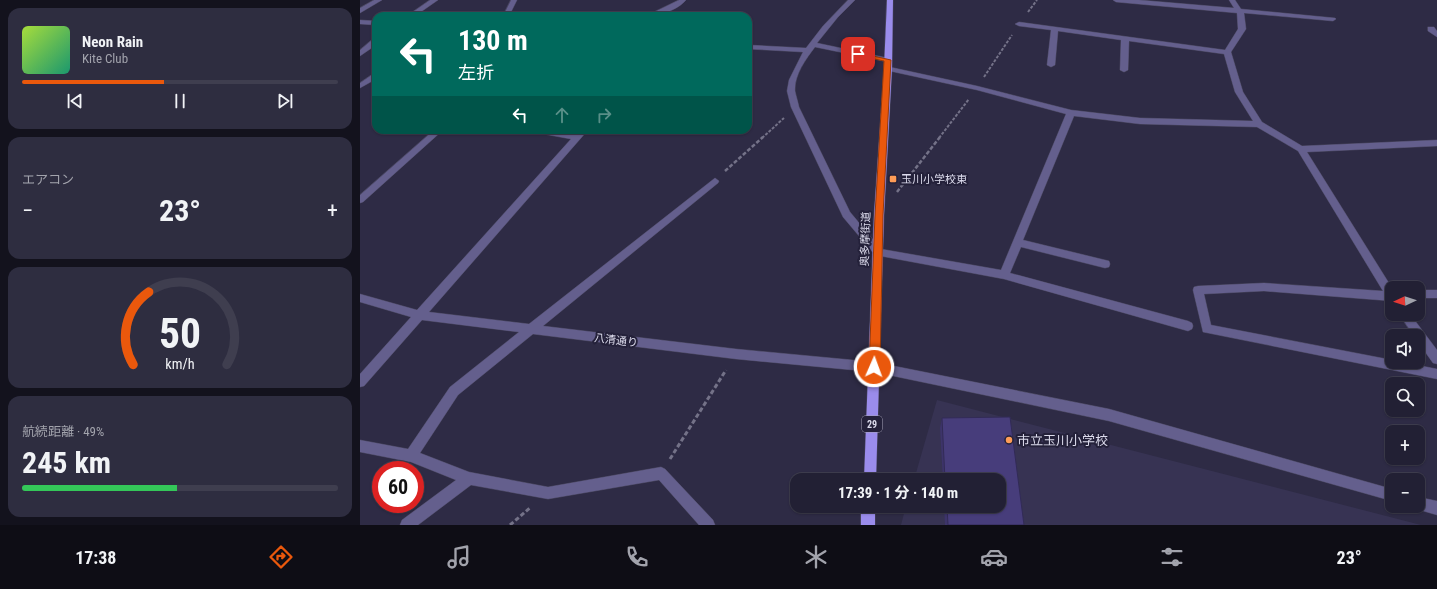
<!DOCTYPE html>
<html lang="ja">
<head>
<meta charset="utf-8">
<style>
	:root { --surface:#222034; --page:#2e2d40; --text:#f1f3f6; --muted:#a2a3ac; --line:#3f3e4f; --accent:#ea580c }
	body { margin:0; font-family:"Roboto Condensed","Noto Sans JP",sans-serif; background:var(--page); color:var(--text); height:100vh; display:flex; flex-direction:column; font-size:15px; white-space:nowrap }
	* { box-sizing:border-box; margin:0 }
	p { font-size:13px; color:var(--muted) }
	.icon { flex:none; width:22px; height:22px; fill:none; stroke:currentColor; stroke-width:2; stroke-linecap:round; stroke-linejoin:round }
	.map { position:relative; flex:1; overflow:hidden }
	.drawer { display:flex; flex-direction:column; gap:8px; padding:8px; background:#13121d; width:360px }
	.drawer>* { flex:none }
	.top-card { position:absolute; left:12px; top:12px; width:380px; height:122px; border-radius:12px; box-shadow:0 1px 3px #0004,0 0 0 1px var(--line); background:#00695c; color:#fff; overflow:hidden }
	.needle { width:26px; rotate:266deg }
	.buttons { position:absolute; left:1025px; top:281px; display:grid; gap:8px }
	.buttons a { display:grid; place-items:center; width:40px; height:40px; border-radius:8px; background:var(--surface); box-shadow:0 1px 3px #0004,0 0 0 1px var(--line); font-size:20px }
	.speed { position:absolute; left:12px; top:461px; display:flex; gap:8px; font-size:20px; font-weight:700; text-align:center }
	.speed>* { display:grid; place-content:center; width:52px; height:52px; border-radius:50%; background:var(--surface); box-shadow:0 1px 3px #0004,0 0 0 1px var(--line); line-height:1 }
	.speed .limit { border:6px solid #d22; background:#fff; color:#111 }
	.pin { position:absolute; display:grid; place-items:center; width:34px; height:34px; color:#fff; margin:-17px; border-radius:8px; box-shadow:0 2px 6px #0006 }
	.me { position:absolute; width:44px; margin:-22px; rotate:2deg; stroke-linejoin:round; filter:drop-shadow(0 0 3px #0008) }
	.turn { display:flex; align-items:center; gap:14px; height:84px; padding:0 20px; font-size:18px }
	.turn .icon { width:52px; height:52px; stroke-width:2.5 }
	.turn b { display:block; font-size:28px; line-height:34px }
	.lanes { display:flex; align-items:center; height:38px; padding:0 20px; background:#0003; justify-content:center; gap:20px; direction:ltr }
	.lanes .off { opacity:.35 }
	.big { font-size:30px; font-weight:700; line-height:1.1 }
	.drawer .tile { flex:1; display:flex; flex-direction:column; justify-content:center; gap:6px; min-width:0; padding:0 14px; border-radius:12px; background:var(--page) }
	.drawer .dial { align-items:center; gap:0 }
	.dial svg { height:104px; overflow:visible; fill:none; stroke:var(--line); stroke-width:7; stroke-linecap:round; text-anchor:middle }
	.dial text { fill:var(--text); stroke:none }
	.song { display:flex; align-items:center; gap:12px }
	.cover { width:48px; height:48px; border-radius:6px; background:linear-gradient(135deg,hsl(80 70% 55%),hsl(160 70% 35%)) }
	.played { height:4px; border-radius:2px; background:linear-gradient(90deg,var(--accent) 45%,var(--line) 45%) }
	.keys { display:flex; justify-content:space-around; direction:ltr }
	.heat { display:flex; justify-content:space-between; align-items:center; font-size:22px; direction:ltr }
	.charge { height:6px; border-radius:3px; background:linear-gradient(90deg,#34c759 49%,var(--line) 0) }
	.trip { position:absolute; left:430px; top:473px; width:216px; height:40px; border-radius:12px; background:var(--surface); box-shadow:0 1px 3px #0004,0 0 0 1px var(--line); font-weight:700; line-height:40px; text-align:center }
	.dock { display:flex; height:64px; justify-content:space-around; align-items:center; background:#0e0d15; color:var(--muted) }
	.dock .icon { width:28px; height:28px }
	.dock .active { color:var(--accent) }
	.dock b { font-size:18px; color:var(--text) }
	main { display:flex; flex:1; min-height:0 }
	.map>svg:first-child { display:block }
</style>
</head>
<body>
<main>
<section class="drawer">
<div class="tile">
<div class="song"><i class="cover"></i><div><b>Neon Rain</b><p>Kite Club</p></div></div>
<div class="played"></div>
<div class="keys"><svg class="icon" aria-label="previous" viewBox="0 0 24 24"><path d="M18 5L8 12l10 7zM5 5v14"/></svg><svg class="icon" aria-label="pause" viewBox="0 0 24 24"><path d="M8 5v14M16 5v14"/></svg><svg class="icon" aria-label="next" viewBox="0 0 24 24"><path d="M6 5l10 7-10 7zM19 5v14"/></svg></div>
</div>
<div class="tile"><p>エアコン</p>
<div class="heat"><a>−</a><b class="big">23°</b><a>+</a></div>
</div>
<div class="tile dial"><svg viewBox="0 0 100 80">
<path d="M14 69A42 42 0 1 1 86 69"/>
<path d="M14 69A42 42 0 0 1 26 13" stroke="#ea580c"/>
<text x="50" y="56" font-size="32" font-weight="700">50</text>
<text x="50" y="72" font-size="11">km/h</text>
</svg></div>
<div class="tile"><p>航続距離 · 49%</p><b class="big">245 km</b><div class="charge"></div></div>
</section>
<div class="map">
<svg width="1077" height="525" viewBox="0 0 1077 525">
	<rect width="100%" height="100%" fill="#2e2b45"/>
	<path fill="#373353" d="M577 400 1061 525H541L546 506H639V480H554Z"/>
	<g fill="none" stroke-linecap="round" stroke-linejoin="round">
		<defs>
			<path id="minor" d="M14 0H22L0 13V8Z
				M70 0H78L55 16H47Z
				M151 0H157L149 16H143Z
				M319 0H326C318 10 299 16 286 16Z
				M488 0H495L478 17 457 43 528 58 532 60 528 62 455 47C446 59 434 75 435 91 436 96 438 102 439 107L490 212 521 249 641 270 706 114 617 90 525 70V66L617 86 711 110 780 118 893 121 875 92 864 54 769 41 768 70 764 72 760 70 761 40 698 31 695 65 691 67 687 65 691 30 659 26 655 24 659 22 865 50 878 29 877 13 756 2 753 0H779L874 8 869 0H875L881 9 975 18 976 19 973 21 884 13 886 29 871 52 883 92 902 122 942 146 1077 140V146L947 152 1032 288V301L904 291 844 294 851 325 1032 360V362H1042L1077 369V379L843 332 833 290 834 287 838 286 904 283 1023 291 938 151 897 127 780 124 714 116 663 240 745 260 749 261 750 264 749 267 745 268 661 247 650 273 828 321 832 323 833 326 832 329 828 331 644 279 515 255 483 217 431 107 427 91 429 80 443 52 388 49V45L446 48 463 26Z
				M0 20 16 21V25L0 24Z
				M1068 27H1074L1077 31V37L1068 31Z
				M13 39H16V45L0 56V50Z
				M13 74H16V79L0 88V83Z
				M74 130H83L3 202 0 203V195Z
				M174 130H194L216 134 219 130H228L69 312 169 324 355 178 359 181 358 183 183 326 376 349 514 362 749 409 1032 489V501L749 421 514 372 376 359 173 334 98 395 60 453 109 472 188 487 301 467 305 469 353 520 355 525H339L299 480 188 499 111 485 58 525H40L42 520 96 480 51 462 0 452V440L48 449 90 387 159 332 62 320 4 386 0 387V374L51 317 0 302V294L57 310 211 139 178 133Z
				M1058 290H1077V298H1058Z
				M1039 314H1050L1077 350V364L1073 363 1058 342V336H1054Z
				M1058 497 1077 501V515L1053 508V506H1058Z"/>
			<path id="major" d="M527 0H533L532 68 524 215 516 480H504L514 215 524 68Z
				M501 506H515V525H501Z"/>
		</defs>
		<use href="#minor" stroke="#4a4760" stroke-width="1"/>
		<use href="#major" stroke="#4a4760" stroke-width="1"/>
		<path stroke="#747288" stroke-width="2" stroke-dasharray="3 1.5" stroke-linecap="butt" d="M668 12 677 0
			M624 77 652 35
			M402 138 424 118
			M579 138 609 99"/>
		<path stroke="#747288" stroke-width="2.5" stroke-dasharray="4 2" stroke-linecap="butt" d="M365 171 403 137
			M537 192 580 137"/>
		<path stroke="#747288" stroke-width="3" stroke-dasharray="4.5 2.5" stroke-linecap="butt" d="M310 459 366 370
			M150 525 171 507"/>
		<use href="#minor" fill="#645f8d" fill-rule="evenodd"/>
		<use href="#major" fill="#9a8cec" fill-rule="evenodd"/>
	</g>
	<path fill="#3d346a" d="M650 417 664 525H585L584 506H639V480H583L580 428 582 418Z"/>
	<path fill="#473d7b" stroke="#322b56" d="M650 417 664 525H588L587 506H639V480H585L582 418Z"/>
	<path fill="#ea580c" stroke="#983908" d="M495 52 531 60 523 215 520 367 518 371 514 372 511 371 509 367 515 215 524 61 495 55Z"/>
	<g fill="#fe9c57" stroke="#24213a" stroke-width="1.5">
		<rect x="529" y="175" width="8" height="8" rx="2"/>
		<circle cx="649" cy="440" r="4"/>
	</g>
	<g text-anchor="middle" stroke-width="4" stroke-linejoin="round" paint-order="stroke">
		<rect fill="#24213a" stroke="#a5a3b7" stroke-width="1" x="502" y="416" width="20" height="16" rx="3"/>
		<g font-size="10" font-weight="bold" fill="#dcdbec">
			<text x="512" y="428">29</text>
		</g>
		<g font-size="11" fill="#dcdbec" stroke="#24213a" text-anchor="start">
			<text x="541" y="183">玉川小学校東</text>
		</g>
		<g font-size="11" fill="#dcdbec" stroke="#24213a">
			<text transform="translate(505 239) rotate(-88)" y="4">奥多摩街道</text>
			<text transform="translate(256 340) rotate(7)" y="4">八清通り</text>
		</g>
		<g font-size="13" fill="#dcdbec" stroke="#24213a" text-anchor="start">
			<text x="657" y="445">市立玉川小学校</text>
		</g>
	</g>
</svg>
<div class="buttons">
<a><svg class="needle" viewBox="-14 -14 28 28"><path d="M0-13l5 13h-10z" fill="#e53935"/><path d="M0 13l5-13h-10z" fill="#a2a3ac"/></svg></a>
<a><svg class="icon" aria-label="sound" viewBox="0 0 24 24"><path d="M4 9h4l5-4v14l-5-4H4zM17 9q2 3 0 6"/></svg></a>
<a><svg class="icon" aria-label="search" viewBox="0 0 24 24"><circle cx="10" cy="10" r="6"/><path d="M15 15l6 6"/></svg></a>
<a>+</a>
<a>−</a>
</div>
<div class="speed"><div class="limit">60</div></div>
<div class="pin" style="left:498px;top:54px;background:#d93025"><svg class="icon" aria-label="arrive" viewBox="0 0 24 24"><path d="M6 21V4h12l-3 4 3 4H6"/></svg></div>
<svg class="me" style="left:514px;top:367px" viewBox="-20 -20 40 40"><circle r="17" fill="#ea580c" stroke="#fff" stroke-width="3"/><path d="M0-11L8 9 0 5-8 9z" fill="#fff"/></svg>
<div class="trip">17:39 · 1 分 · 140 m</div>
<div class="top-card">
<div class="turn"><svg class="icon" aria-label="left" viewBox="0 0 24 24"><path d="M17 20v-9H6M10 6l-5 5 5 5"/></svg><div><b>130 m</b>左折</div></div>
<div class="lanes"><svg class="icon" aria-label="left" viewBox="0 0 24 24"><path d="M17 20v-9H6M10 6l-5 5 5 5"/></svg><svg class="icon off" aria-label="ahead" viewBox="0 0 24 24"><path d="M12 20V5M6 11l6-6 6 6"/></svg><svg class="icon off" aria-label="right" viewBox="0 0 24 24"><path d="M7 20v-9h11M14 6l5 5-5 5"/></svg></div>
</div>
</div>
</main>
<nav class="dock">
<b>17:38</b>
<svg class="icon active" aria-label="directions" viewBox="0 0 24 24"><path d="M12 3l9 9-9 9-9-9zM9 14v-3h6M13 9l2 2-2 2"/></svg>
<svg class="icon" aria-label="music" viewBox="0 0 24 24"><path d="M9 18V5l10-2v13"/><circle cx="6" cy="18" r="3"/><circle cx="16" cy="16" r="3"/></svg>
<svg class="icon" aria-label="phone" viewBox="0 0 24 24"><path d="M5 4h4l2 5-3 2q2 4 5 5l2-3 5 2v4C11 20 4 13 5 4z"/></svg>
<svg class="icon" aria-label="climate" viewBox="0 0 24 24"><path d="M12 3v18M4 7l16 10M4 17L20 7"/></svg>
<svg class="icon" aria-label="car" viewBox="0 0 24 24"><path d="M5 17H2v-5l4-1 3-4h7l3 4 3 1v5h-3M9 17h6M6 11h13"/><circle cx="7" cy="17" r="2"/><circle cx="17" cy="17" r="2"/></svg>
<svg class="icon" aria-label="filters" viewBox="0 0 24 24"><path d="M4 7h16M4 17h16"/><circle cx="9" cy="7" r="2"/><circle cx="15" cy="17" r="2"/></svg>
<b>23°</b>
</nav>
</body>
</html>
